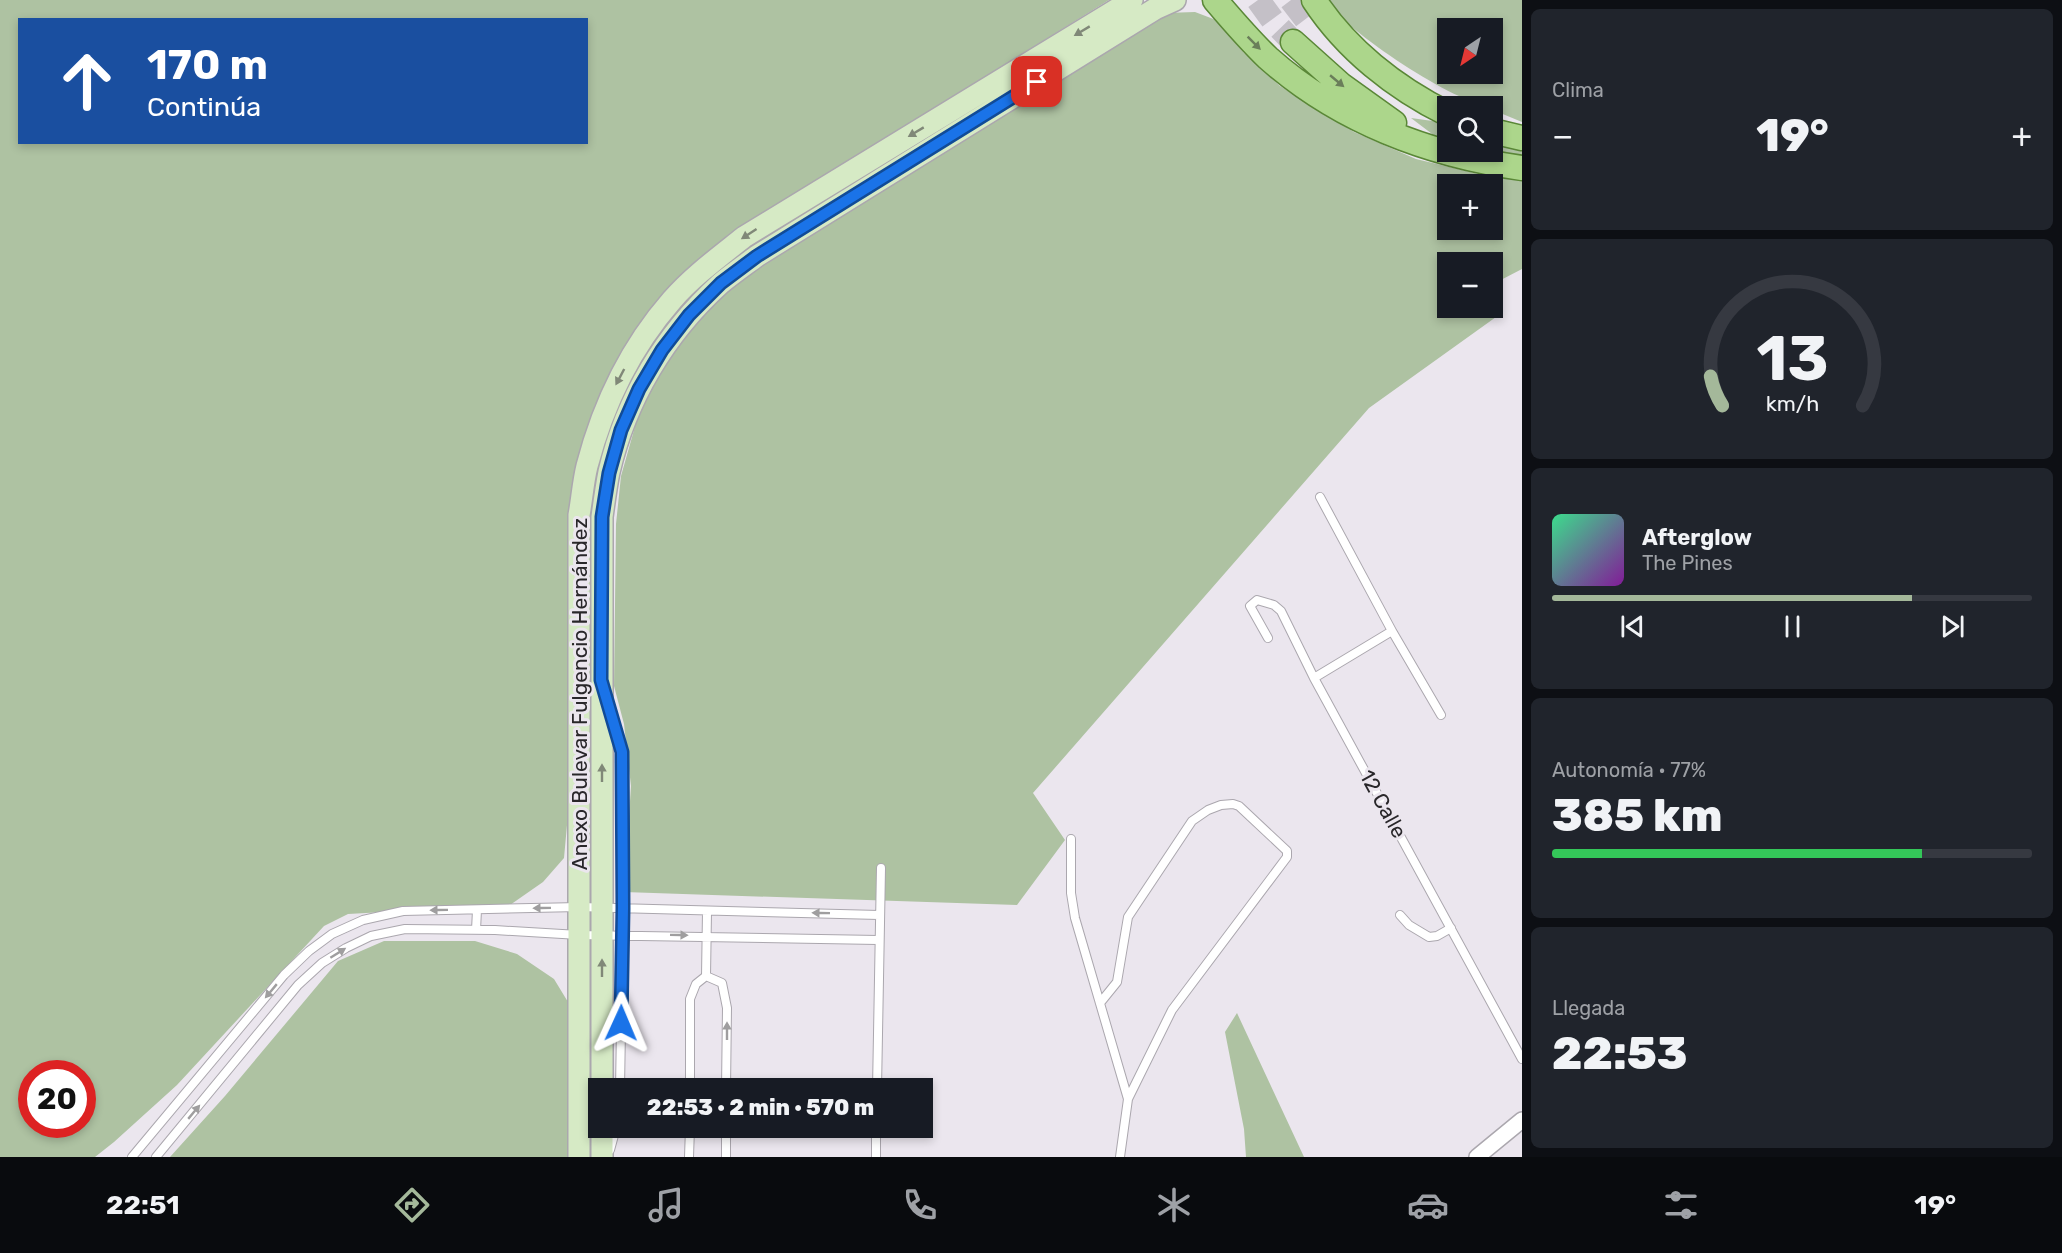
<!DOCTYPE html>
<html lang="es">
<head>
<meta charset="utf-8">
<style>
	:root { --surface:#171b24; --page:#20242c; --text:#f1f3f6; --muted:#9ea1a6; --line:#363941; --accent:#a4b89a }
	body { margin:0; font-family:Rubik,sans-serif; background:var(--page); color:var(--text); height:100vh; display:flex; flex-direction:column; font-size:22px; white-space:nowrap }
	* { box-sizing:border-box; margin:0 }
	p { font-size:20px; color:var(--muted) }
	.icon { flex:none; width:33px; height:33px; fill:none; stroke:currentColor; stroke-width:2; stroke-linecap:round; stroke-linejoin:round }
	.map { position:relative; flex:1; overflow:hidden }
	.panel { display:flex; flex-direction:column; gap:9px; padding:9px; background:#0d0f14; width:540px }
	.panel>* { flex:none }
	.hud { position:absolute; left:18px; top:18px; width:570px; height:126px; border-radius:0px; box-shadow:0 3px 9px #0003; background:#1a4fa0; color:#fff; overflow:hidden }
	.needle { width:39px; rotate:215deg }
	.tools { position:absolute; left:1437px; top:18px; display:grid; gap:12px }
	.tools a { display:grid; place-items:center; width:66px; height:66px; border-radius:0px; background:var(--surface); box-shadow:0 3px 9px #0003; font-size:30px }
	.speed { position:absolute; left:18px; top:1060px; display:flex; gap:12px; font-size:30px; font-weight:700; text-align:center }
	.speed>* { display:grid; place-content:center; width:78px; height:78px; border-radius:50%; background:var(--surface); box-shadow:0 3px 9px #0003; line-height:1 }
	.speed .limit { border:9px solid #d22; background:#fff; color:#111 }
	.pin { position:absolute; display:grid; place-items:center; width:51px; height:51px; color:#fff; margin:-26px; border-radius:12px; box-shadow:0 3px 9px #0006 }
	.me { position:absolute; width:66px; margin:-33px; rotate:1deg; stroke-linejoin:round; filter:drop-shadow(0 0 4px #0008) }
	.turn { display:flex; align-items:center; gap:21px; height:126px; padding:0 30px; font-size:27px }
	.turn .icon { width:78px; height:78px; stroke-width:2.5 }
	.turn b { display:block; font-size:42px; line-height:51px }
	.big { font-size:45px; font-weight:800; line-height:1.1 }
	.panel .tile { flex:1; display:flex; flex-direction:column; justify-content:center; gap:9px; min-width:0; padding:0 21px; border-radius:9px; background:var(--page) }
	.panel .dial { align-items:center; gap:0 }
	.dial svg { height:156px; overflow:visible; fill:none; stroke:var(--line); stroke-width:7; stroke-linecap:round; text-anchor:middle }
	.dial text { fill:var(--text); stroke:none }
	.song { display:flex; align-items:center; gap:18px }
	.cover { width:72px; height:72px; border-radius:9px; background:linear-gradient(135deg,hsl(150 70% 55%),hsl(290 70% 35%)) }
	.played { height:6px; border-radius:3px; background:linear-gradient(90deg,var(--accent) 75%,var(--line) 75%) }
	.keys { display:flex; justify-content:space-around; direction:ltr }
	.heat { display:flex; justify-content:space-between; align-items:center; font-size:33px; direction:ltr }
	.charge { height:9px; border-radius:4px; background:linear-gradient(90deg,#34c759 77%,var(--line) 0) }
	.trip { position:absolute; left:588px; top:1078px; width:345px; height:60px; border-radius:0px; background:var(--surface); box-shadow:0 3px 9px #0003; font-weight:800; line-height:60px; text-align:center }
	.tab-bar { display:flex; height:96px; justify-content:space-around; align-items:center; background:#090b0e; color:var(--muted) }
	.tab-bar .icon { width:42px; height:42px }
	.tab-bar .active { color:var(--accent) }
	.tab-bar b { font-size:27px; color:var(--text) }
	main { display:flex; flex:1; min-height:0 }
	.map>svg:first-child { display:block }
</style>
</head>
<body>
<main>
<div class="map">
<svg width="1522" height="1157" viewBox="0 0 1522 1157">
	<rect width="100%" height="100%" fill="#ebe6ee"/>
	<path fill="#aec2a2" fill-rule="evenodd" d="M0 0H1109L838 168 637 332 595 405 574 505 571 781 564 858 543 882 510 905 348 914 324 926 177 1085 114 1142 95 1157H0ZM20 20H586V142H20ZM32 1074H82V1125H32Z
		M1325 0H1522V122L1493 110 1492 106C1457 106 1345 30 1325 0ZM1448 28H1492V74H1448Z
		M1195 12 1216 20 1244 53 1280 86 1354 132 1416 159 1495 178 1522 180V269L1495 283 1503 312 1369 408 1033 793 1065 840 1017 905 624 892 631 786 624 724 614 686 616 524 621 476 638 416 662 363 700 313 750 274 1165 13ZM1448 184H1492V230H1448ZM1448 262H1492V308H1448Z
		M1411 118 1447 123V144L1444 143Z
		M1493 138 1522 146V160L1492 152Z
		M384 941H475L517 954 554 979 568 1002 567 1157H170L225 1096 338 961Z
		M1237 1013 1304 1157H1246L1244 1129 1225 1032Z"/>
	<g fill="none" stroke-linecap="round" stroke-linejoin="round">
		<path stroke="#c4c0c7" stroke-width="24" stroke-dasharray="24 12" stroke-linecap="butt" d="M1258 0 1274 22 1293 42
			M1291 0 1311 26"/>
		<defs>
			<path id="lane" d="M1320 497 1392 631
				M1268 638 1250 606 1257 600 1274 605 1281 611 1314 678 1522 1059
				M1314 678 1392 631 1441 715
				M610 711 622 752 623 908 620 1089
				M1071 839V893L1075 918 1128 1099 1120 1157
				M1400 915 1409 925 1429 937 1437 936 1451 928
				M476 930 477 910
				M706 976 722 983 727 1008 726 1089
				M1100 1003 1117 982 1128 917 1192 821 1208 810 1221 805 1233 804 1239 806 1287 851V857L1172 1010 1128 1099
				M690 1089V999L696 984 706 976 707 912
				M877 1089 881 868
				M610 1150 616 1128
				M132 1157 284 975 309 951 332 934 363 920 403 911 579 907 879 915
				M156 1157 298 985 322 963 346 948 371 936 405 929 495 930 579 935 878 940
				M689 1157 690 1128
				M726 1157V1128
				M876 1157V1128"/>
			<path id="street" d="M1477 1157 1522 1120"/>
			<path id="secondary" d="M602 1089V517C604 502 606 487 609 472 626 399 665 334 720 284 732 274 745 265 757 256L1155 9 1175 0
				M579 1157V515C582 499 583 482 587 466 603 405 630 348 672 300 693 276 719 257 744 237L1132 0
				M602 1157V1128"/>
			<path id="primary" d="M1215 0C1232 20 1249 40 1268 58 1339 121 1429 155 1522 168
				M1314 0C1346 49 1395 88 1448 114
				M1293 42 1341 85 1394 123
				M1492 131 1522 138"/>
		</defs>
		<use href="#lane" stroke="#aba7ae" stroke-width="10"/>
		<use href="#street" stroke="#aba7ae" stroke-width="18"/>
		<use href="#secondary" stroke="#aba7ae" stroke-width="24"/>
		<use href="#primary" stroke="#5a8737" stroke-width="27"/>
		<use href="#lane" stroke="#fff" stroke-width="8"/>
		<use href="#street" stroke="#fff" stroke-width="15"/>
		<use href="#secondary" stroke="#d6eac5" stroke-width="21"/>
		<use href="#primary" stroke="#acd68b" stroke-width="24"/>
	</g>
	<defs><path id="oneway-solid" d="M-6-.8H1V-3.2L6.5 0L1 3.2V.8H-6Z" transform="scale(1.5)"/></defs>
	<g fill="#808878">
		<use href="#oneway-solid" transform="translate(1082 31) rotate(149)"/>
		<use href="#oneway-solid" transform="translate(916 132) rotate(149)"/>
		<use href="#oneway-solid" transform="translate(749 234) rotate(147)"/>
		<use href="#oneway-solid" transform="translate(620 377) rotate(118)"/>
		<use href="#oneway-solid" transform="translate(602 773) rotate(-90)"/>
		<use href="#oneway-solid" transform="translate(602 968) rotate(-90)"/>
	</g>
	<g fill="#6a7e5a">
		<use href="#oneway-solid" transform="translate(1254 43) rotate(45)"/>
		<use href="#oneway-solid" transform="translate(1337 81) rotate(40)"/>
	</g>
	<g fill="#9f9e9f">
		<use href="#oneway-solid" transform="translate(542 908) rotate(179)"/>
		<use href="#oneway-solid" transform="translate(439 910) rotate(179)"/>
		<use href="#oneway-solid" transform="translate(821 913) rotate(-179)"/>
		<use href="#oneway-solid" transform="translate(679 935) rotate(1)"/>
		<use href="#oneway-solid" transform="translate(338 953) rotate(-32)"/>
		<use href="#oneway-solid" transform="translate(271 991) rotate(130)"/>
		<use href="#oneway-solid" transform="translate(727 1031) rotate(-90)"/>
		<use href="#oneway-solid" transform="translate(194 1112) rotate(-50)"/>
	</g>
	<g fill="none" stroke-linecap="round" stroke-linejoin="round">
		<defs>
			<path id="route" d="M621 1023 623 908 622 752 601 680 602 517 609 473 621 430 639 389 662 350 689 315 721 283 757 256 1037 82"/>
		</defs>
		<use href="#route" stroke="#114b97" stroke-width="15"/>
		<use href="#route" stroke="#1a73e8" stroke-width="10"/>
	</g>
	<g text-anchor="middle" stroke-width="6" stroke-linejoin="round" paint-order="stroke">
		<g font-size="21" fill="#29272a" stroke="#ebe6ee">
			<text transform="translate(580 694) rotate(-90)" y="7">Anexo Bulevar Fulgencio Hernández</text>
			<text transform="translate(1383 804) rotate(61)" y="7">12 Calle</text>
		</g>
	</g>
</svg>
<div class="tools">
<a><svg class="needle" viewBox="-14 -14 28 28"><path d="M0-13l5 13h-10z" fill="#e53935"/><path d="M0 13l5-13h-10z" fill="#9ea1a6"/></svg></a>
<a><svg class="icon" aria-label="search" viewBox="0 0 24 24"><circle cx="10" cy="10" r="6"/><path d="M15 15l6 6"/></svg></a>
<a>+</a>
<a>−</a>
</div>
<div class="speed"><div class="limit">20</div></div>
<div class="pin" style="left:1037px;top:82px;background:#d93025"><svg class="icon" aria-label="arrive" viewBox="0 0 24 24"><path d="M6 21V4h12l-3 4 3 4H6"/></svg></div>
<svg class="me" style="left:621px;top:1023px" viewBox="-20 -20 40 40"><path d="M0-17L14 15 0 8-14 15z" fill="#1a73e8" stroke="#fff" stroke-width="4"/></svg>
<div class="trip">22:53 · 2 min · 570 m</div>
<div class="hud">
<div class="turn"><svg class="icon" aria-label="ahead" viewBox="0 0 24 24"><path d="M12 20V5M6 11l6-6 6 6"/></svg><div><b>170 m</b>Continúa</div></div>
</div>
</div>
<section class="panel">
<div class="tile"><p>Clima</p>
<div class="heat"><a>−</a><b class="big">19°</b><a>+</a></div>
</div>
<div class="tile dial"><svg viewBox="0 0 100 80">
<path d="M14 69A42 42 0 1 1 86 69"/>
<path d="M14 69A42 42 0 0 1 8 54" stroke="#a4b89a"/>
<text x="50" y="56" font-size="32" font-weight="700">13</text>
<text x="50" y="72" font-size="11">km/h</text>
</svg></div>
<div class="tile">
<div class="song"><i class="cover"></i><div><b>Afterglow</b><p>The Pines</p></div></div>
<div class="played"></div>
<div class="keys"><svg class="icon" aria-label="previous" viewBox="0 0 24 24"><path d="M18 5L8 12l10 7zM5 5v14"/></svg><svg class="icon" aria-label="pause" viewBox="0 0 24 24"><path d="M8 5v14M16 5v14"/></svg><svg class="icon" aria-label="next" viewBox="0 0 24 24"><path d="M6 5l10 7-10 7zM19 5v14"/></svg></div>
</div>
<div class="tile"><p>Autonomía · 77%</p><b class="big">385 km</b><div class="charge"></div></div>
<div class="tile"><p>Llegada</p><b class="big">22:53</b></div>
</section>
</main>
<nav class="tab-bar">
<b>22:51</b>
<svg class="icon active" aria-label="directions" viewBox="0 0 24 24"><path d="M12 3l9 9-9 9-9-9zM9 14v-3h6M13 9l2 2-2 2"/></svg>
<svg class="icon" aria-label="music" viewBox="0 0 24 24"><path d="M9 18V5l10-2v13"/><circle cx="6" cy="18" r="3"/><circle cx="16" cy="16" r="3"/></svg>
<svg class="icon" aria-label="phone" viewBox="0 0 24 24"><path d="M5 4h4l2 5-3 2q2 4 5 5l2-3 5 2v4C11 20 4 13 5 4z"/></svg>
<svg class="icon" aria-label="climate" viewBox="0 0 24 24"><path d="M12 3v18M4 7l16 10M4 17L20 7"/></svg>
<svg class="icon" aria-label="car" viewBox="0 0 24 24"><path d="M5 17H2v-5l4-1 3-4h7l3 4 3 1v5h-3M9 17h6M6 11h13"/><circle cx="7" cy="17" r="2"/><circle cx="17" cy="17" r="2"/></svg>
<svg class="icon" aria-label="filters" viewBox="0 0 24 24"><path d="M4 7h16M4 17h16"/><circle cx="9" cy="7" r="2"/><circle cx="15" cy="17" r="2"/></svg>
<b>19°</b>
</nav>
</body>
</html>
